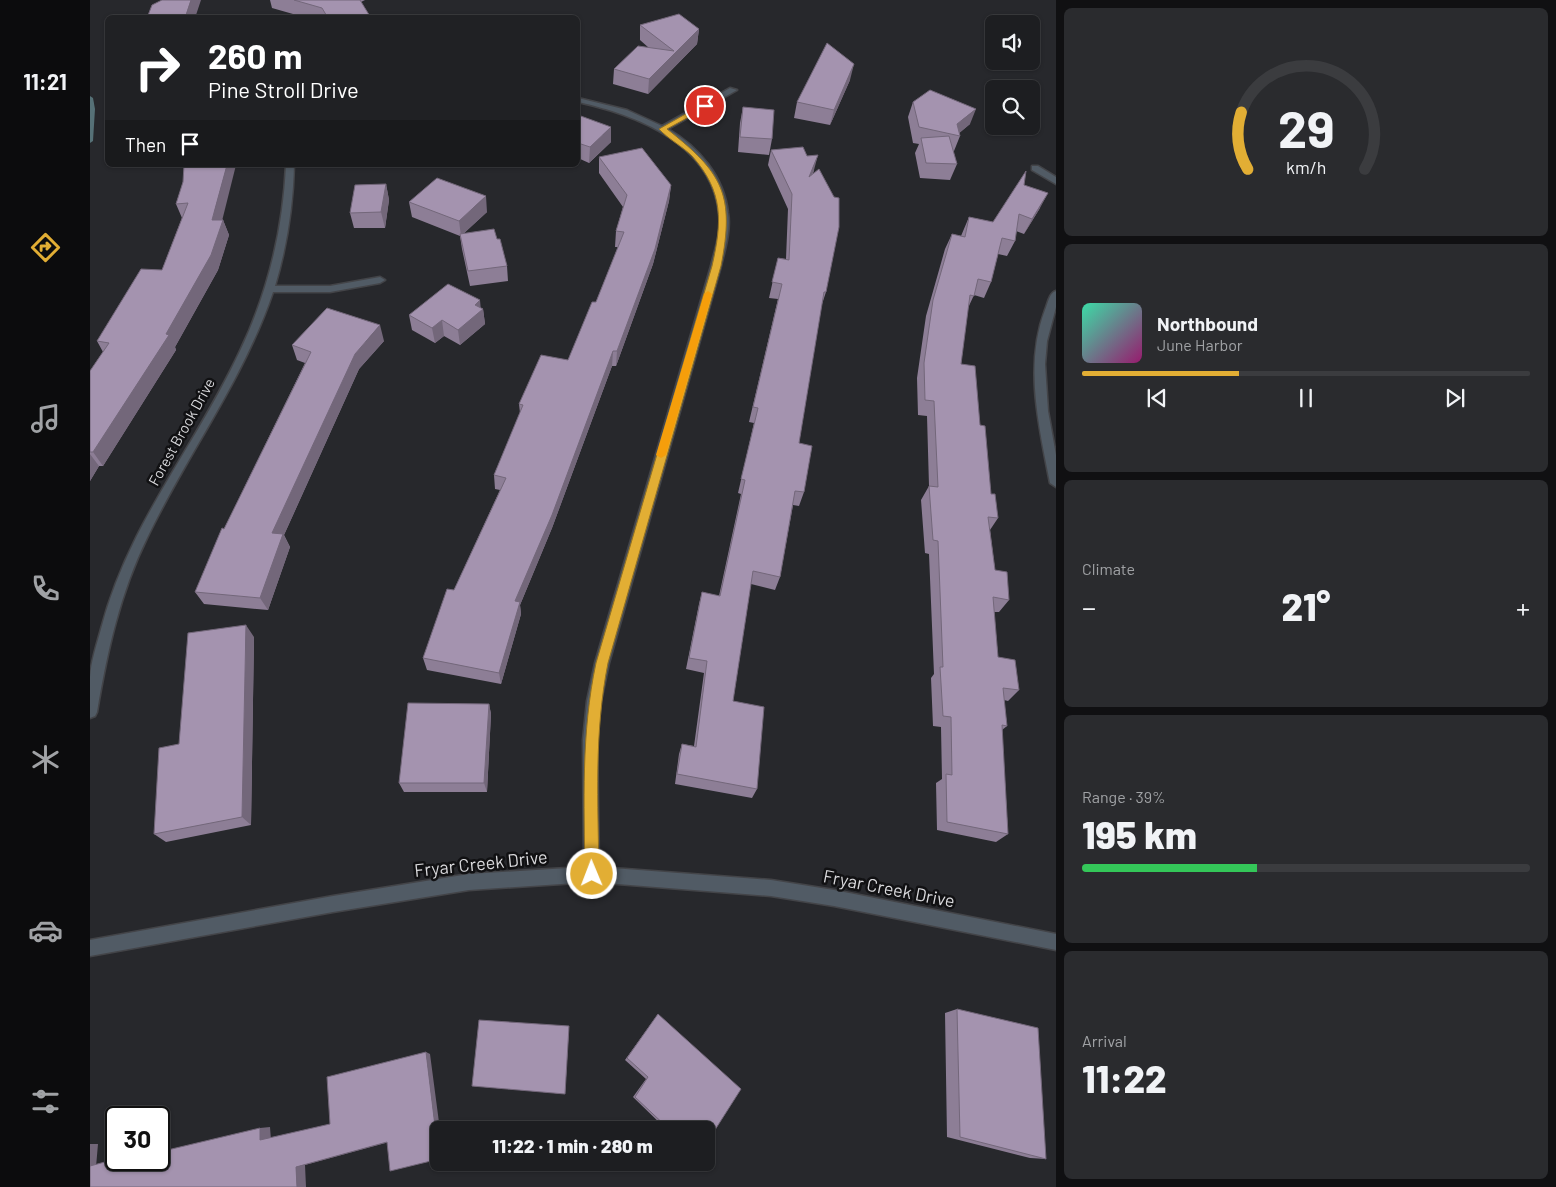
<!DOCTYPE html>
<html lang="en">
<head>
<meta charset="utf-8">
<style>
	:root { --surface:#1d1e21; --page:#2a2b2e; --text:#f1f3f6; --muted:#a0a2a5; --line:#3b3c3f; --accent:#e2ae34 }
	body { margin:0; font-family:Barlow,sans-serif; background:var(--page); color:var(--text); height:100vh; display:flex; flex-direction:column; font-size:19px; white-space:nowrap }
	* { box-sizing:border-box; margin:0 }
	p { font-size:16px; color:var(--muted) }
	.icon { flex:none; width:28px; height:28px; fill:none; stroke:currentColor; stroke-width:2; stroke-linecap:round; stroke-linejoin:round }
	.map { position:relative; flex:1; overflow:hidden }
	.panel { display:flex; flex-direction:column; gap:8px; padding:8px; background:#101012; width:500px }
	.panel>* { flex:none }
	.guide { position:absolute; left:15px; top:15px; width:475px; height:152px; border-radius:8px; box-shadow:0 1px 4px #0004,0 0 0 1px var(--line); background:#202124; color:#fff; overflow:hidden }
	.tools { position:absolute; left:895px; top:15px; display:grid; gap:10px }
	.tools a { display:grid; place-items:center; width:55px; height:55px; border-radius:8px; background:var(--surface); box-shadow:0 1px 4px #0004,0 0 0 1px var(--line); font-size:25px }
	.speed { position:absolute; left:15px; top:1106px; display:flex; gap:10px; font-size:25px; font-weight:700; text-align:center }
	.speed>* { display:grid; place-content:center; width:65px; height:65px; border-radius:50%; background:var(--surface); box-shadow:0 1px 4px #0004,0 0 0 1px var(--line); line-height:1 }
	.speed .limit { border:2px solid #111; border-radius:8px; background:#fff; color:#111 }
	.pin { position:absolute; display:grid; place-items:center; width:42px; height:42px; color:#fff; margin:-21px; border:2px solid #fff; border-radius:50%; box-shadow:0 1px 5px #0007 }
	.me { position:absolute; width:55px; margin:-28px; rotate:359deg; stroke-linejoin:round; filter:drop-shadow(0 0 4px #0008) }
	.turn { display:flex; align-items:center; gap:18px; height:105px; padding:0 20px; font-size:22px }
	.turn .icon { width:65px; height:65px; stroke-width:2.5 }
	.turn b { display:block; font-size:35px; line-height:42px }
	.then { display:flex; align-items:center; height:48px; padding:0 20px; background:#0003; gap:10px; font-size:19px }
	.big { font-size:38px; font-weight:800; line-height:1.1 }
	.panel .widget { flex:1; display:flex; flex-direction:column; justify-content:center; gap:8px; min-width:0; padding:0 18px; border-radius:8px; background:var(--page) }
	.panel .dial { align-items:center; gap:0 }
	.dial svg { height:130px; overflow:visible; fill:none; stroke:var(--line); stroke-width:7; stroke-linecap:round; text-anchor:middle }
	.dial text { fill:var(--text); stroke:none }
	.song { display:flex; align-items:center; gap:15px }
	.cover { width:60px; height:60px; border-radius:8px; background:linear-gradient(135deg,hsl(160 70% 55%),hsl(320 70% 35%)) }
	.played { height:5px; border-radius:2px; background:linear-gradient(90deg,var(--accent) 35%,var(--line) 35%) }
	.keys { display:flex; justify-content:space-around; direction:ltr }
	.heat { display:flex; justify-content:space-between; align-items:center; font-size:28px; direction:ltr }
	.charge { height:8px; border-radius:4px; background:linear-gradient(90deg,#34c759 39%,var(--line) 0) }
	.trip { position:absolute; left:340px; top:1121px; width:285px; height:50px; border-radius:8px; background:var(--surface); box-shadow:0 1px 4px #0004,0 0 0 1px var(--line); font-weight:800; line-height:50px; text-align:center }
	main { display:flex; flex:1; min-height:0 }
	.tabs { display:flex; flex-direction:column; width:90px; justify-content:space-around; align-items:center; background:#0c0c0d; color:var(--muted) }
	.tabs .icon { width:35px; height:35px }
	.tabs .active { color:var(--accent) }
	.tabs b { font-size:22px; color:var(--text) }
	.map>svg:first-child { display:block }
</style>
</head>
<body>
<main>
<nav class="tabs">
<b>11:21</b>
<svg class="icon active" aria-label="directions" viewBox="0 0 24 24"><path d="M12 3l9 9-9 9-9-9zM9 14v-3h6M13 9l2 2-2 2"/></svg>
<svg class="icon" aria-label="music" viewBox="0 0 24 24"><path d="M9 18V5l10-2v13"/><circle cx="6" cy="18" r="3"/><circle cx="16" cy="16" r="3"/></svg>
<svg class="icon" aria-label="phone" viewBox="0 0 24 24"><path d="M5 4h4l2 5-3 2q2 4 5 5l2-3 5 2v4C11 20 4 13 5 4z"/></svg>
<svg class="icon" aria-label="climate" viewBox="0 0 24 24"><path d="M12 3v18M4 7l16 10M4 17L20 7"/></svg>
<svg class="icon" aria-label="car" viewBox="0 0 24 24"><path d="M5 17H2v-5l4-1 3-4h7l3 4 3 1v5h-3M9 17h6M6 11h13"/><circle cx="7" cy="17" r="2"/><circle cx="17" cy="17" r="2"/></svg>
<svg class="icon" aria-label="filters" viewBox="0 0 24 24"><path d="M4 7h16M4 17h16"/><circle cx="9" cy="7" r="2"/><circle cx="15" cy="17" r="2"/></svg>
</nav>
<div class="map">
<svg width="966" height="1187" viewBox="0 0 966 1187">
	<rect width="100%" height="100%" fill="#27282c"/>
	<g fill="none" stroke-linecap="round" stroke-linejoin="round">
		<path fill="#567177" fill-rule="evenodd" d="M0 96 3 98 5 109 3 141 0 143Z"/>
		<defs>
			<path id="minor" d="M640 88 647 90 578 129C609 147 634 177 638 213 641 230 635 249 631 266L519 663 511 701 507 740 509 867 681 880 744 890 966 934V950L744 906 681 896 502 882 379 890 243 912 0 956V940L243 896 379 874 494 867 493 740 497 701 505 663 621 266C625 249 632 230 629 213 621 143 547 115 488 102V98L537 110 572 126Z
				M196 165H204C203 206 197 246 185 286H240L290 277 295 280 290 283 240 292H183C153 381 97 454 57 538 30 593 17 652 7 712L5 716 0 718C0 705 0 690 0 677 1 661 7 644 11 629 39 522 105 448 150 351 178 292 193 230 196 165Z
				M942 166H948L966 177V184L942 170Z
				M966 291V307L957 341 955 364 958 411 966 455V487L960 483C949 427 934 365 955 310 958 303 959 293 966 291Z"/>
		</defs>
		<use href="#minor" stroke="#434448" stroke-width="3"/>
		<use href="#minor" fill="#515b65" fill-rule="evenodd"/>
	</g>
	<path fill="#8d7e96" d="M180 0H275L271 2 281 18H217L182 8Z
		M550 25 609 29 607 44 558 94 523 84 524 69 559 48 550 40Z
		M760 80 740 125 704 118 707 102Z
		M823 102 880 124 869 133 870 136 864 151H863L867 164 860 180 830 178 825 153 829 144 823 143 818 117Z
		M653 107 682 139 679 155 648 152 650 123Z
		M488 115 521 142 499 163 488 158Z
		M681 150 724 170 723 174 736 292 731 307 709 443 714 492 709 506 703 505 690 577 685 590 661 584 643 701 667 789 662 798 585 784 589 754 592 744 604 746 614 673 596 669 609 604 612 592 629 596 651 494 648 493 664 423 659 422 688 299 679 298 688 258 696 259 698 209 678 165Z
		M509 157 581 185 579 201 563 264 526 366H522L462 528 430 605 431 614 411 684 337 670 333 658 364 590 410 490 405 489 404 475 430 413 429 404 478 360 506 302 528 247H525L526 231 533 207 509 173Z
		M93 182 133 220 139 235 128 270 85 347 86 350 13 466H9L0 481V371L13 352 7 341 72 270 92 218 86 204Z
		M296 184 299 200 295 228H264L260 213Z
		M934 185 950 208 934 234 926 231 925 241 917 256 908 254 901 282 894 298 884 295 878 308 871 364 890 425 901 494 908 518 900 530 905 570 919 600 909 612H904L908 657 929 690 918 701 914 700 917 726 912 730 918 834 906 842 847 830 846 783 852 779 851 727 843 726 841 678 844 674 839 554 835 553 831 500 839 486 837 416 828 415 827 378 836 316 855 249 862 234 871 236 879 217 903 222Z
		M319 202 397 212 374 233 407 239 417 266 418 281 380 286 372 249 370 236 322 217Z
		M391 308 393 309 395 324 370 345 354 336 345 343 322 330 319 315Z
		M294 341 269 369 194 535 200 547 178 610 114 604 105 592 134 529 215 363 207 360 202 345Z
		M164 637 161 825 76 842 64 834 89 744Z
		M399 704 401 714 397 792H314L309 783Z
		M867 1009 956 1159 940 1158 857 1137 855 1013Z
		M568 1014 616 1130H577L543 1097 556 1079 535 1060Z
		M479 1029 475 1094 382 1086Z"/>
	<path fill="#73677a" d="M101 0H111L105 18H95Z
		M609 29 607 44 558 94 559 79Z
		M764 64 760 80 740 125 744 110Z
		M886 109 880 124 867 135V124Z
		M521 127V142L499 163 500 147Z
		M728 155 724 170 715 192 719 177Z
		M137 165H146L130 229 133 220 139 235 128 270 85 347 86 350 13 466 3 452 76 334 122 220Z
		M296 184 299 200 295 228 291 212Z
		M581 185 579 201 563 264 526 366 527 351Z
		M958 193 950 208 934 234 942 219Z
		M396 196 397 212 371 236 369 221Z
		M390 300 391 311 393 309 395 324 370 345 368 330 385 305Z
		M352 320 354 336 345 343 342 328Z
		M290 325 294 341 269 369 194 535 200 547 178 610 170 598 182 533 265 354Z
		M523 351 522 366 462 528 430 605 431 614 411 684 409 673 425 601Z
		M0 454 9 466 0 481Z
		M156 625 164 637 161 825 152 817Z
		M399 704 401 714 397 792 394 783Z
		M336 1052 340 1054 350 1130H349V1159Z
		M180 1127 181 1140H170V1128Z
		M303 1141 215 1165 216 1187H207L206 1167 297 1142Z
		M0 1144H8L6 1167 0 1168Z"/>
	<path fill="#a493af" stroke="#73677a" d="M72 0H101L95 18H57L62 5Z
		M204 0H270L281 18H238L232 8Z
		M589 14 609 29 559 79 524 69 548 46 584 51 550 25Z
		M737 43 764 64 744 110 707 102Z
		M840 90 886 109 867 124 870 136 829 127 823 102Z
		M653 107 684 110 682 139 650 137Z
		M488 115 521 127 500 147 488 143Z
		M859 136 867 164 836 163 831 138Z
		M713 147 717 156 728 155 719 177 729 169 744 197 749 198V227L736 292H734L709 443 722 446 714 492 705 491 690 577 663 571 643 701 674 707 667 789 587 774 592 744 606 747 617 661 599 658 612 592 630 596 655 480 651 479 668 408 663 407 692 284 682 282 688 258 699 260 702 194 681 150Z
		M552 148 581 185 565 249 527 351H523L462 515 425 601 430 602 409 673 333 658 357 589 364 590 416 478 404 475 433 405 429 404 451 355 478 360 502 302H506L534 232 526 231 537 195 509 157Z
		M94 165H137L122 220H133L121 255 76 334 79 335 3 452H0V371L19 343 7 341 51 269 72 270 98 203 86 204 93 182Z
		M936 171 934 185 958 193 942 219 929 214 925 241 912 238 901 282 888 279 884 296 880 295 871 364 885 366 890 425 895 426 901 494H905L908 518 898 517 905 570 917 572 919 600 903 597 908 657 925 660 929 690 913 688 917 726 912 725 918 834 857 822 856 774 862 775 861 717 853 716 850 667H853L848 541 843 540 839 486 848 487 844 401 835 400 834 363 843 300 862 234 875 237 879 217 903 222Z
		M347 178 396 196 369 221 319 202Z
		M296 184 291 212 260 213 265 185Z
		M404 229 407 239H410L417 266 378 271 370 234Z
		M358 284 390 300 385 305 393 309 368 330 352 320 342 328 319 315Z
		M237 308 290 325 265 354 182 533 193 534 170 598 105 592 132 528 134 529 221 352 202 345Z
		M156 625 152 817 64 834 69 748 89 744 98 633Z
		M318 703 399 704 394 783H309Z
		M867 1009 948 1028 956 1159 870 1137Z
		M568 1014 651 1089 616 1144V1130H580L545 1097 558 1077 537 1058Z
		M389 1020 479 1026 475 1094 382 1086Z
		M336 1052 349 1159 300 1171 297 1142 206 1167 207 1187H0V1166L26 1159 69 1160V1152L170 1128V1140L240 1124 237 1077Z"/>
	<path fill="#e2ae34" stroke="#937122" d="M615 103 617 107 577 129C633 173 645 195 631 266L518 663C504 733 508 803 509 874L506 879 502 881 497 879 495 874C494 803 491 733 506 663L622 266C632 222 634 192 602 156 592 146 578 139 569 129Z"/>
	<path fill="#f59e0b" d="M618 291 622 294 576 455 571 458 566 455 614 294Z"/>
	<g text-anchor="middle" stroke-width="5" stroke-linejoin="round" paint-order="stroke">
		<g font-size="15" fill="#d9d9dc" stroke="#111113">
			<text transform="translate(92 432) rotate(-61)" y="5">Forest Brook Drive</text>
		</g>
		<g font-size="18" fill="#d9d9dc" stroke="#111113">
			<text transform="translate(391 864) rotate(-6)" y="6">Fryar Creek Drive</text>
			<text transform="translate(799 889) rotate(11)" y="6">Fryar Creek Drive</text>
		</g>
	</g>
</svg>
<div class="tools">
<a><svg class="icon" aria-label="sound" viewBox="0 0 24 24"><path d="M4 9h4l5-4v14l-5-4H4zM17 9q2 3 0 6"/></svg></a>
<a><svg class="icon" aria-label="search" viewBox="0 0 24 24"><circle cx="10" cy="10" r="6"/><path d="M15 15l6 6"/></svg></a>
</div>
<div class="speed"><div class="limit">30</div></div>
<div class="pin" style="left:615px;top:106px;background:#d93025"><svg class="icon" aria-label="arrive" viewBox="0 0 24 24"><path d="M6 21V4h12l-3 4 3 4H6"/></svg></div>
<svg class="me" style="left:502px;top:874px" viewBox="-20 -20 40 40"><circle r="17" fill="#e2ae34" stroke="#fff" stroke-width="3"/><path d="M0-11L8 9 0 5-8 9z" fill="#fff"/></svg>
<div class="trip">11:22 · 1 min · 280 m</div>
<div class="guide">
<div class="turn"><svg class="icon" aria-label="right" viewBox="0 0 24 24"><path d="M7 20v-9h11M14 6l5 5-5 5"/></svg><div><b>260 m</b>Pine Stroll Drive</div></div>
<div class="then">Then<svg class="icon" aria-label="arrive" viewBox="0 0 24 24"><path d="M6 21V4h12l-3 4 3 4H6"/></svg></div>
</div>
</div>
<section class="panel">
<div class="widget dial"><svg viewBox="0 0 100 80">
<path d="M14 69A42 42 0 1 1 86 69"/>
<path d="M14 69A42 42 0 0 1 10 34" stroke="#e2ae34"/>
<text x="50" y="56" font-size="32" font-weight="700">29</text>
<text x="50" y="72" font-size="11">km/h</text>
</svg></div>
<div class="widget">
<div class="song"><i class="cover"></i><div><b>Northbound</b><p>June Harbor</p></div></div>
<div class="played"></div>
<div class="keys"><svg class="icon" aria-label="previous" viewBox="0 0 24 24"><path d="M18 5L8 12l10 7zM5 5v14"/></svg><svg class="icon" aria-label="pause" viewBox="0 0 24 24"><path d="M8 5v14M16 5v14"/></svg><svg class="icon" aria-label="next" viewBox="0 0 24 24"><path d="M6 5l10 7-10 7zM19 5v14"/></svg></div>
</div>
<div class="widget"><p>Climate</p>
<div class="heat"><a>−</a><b class="big">21°</b><a>+</a></div>
</div>
<div class="widget"><p>Range · 39%</p><b class="big">195 km</b><div class="charge"></div></div>
<div class="widget"><p>Arrival</p><b class="big">11:22</b></div>
</section>
</main>
</body>
</html>
